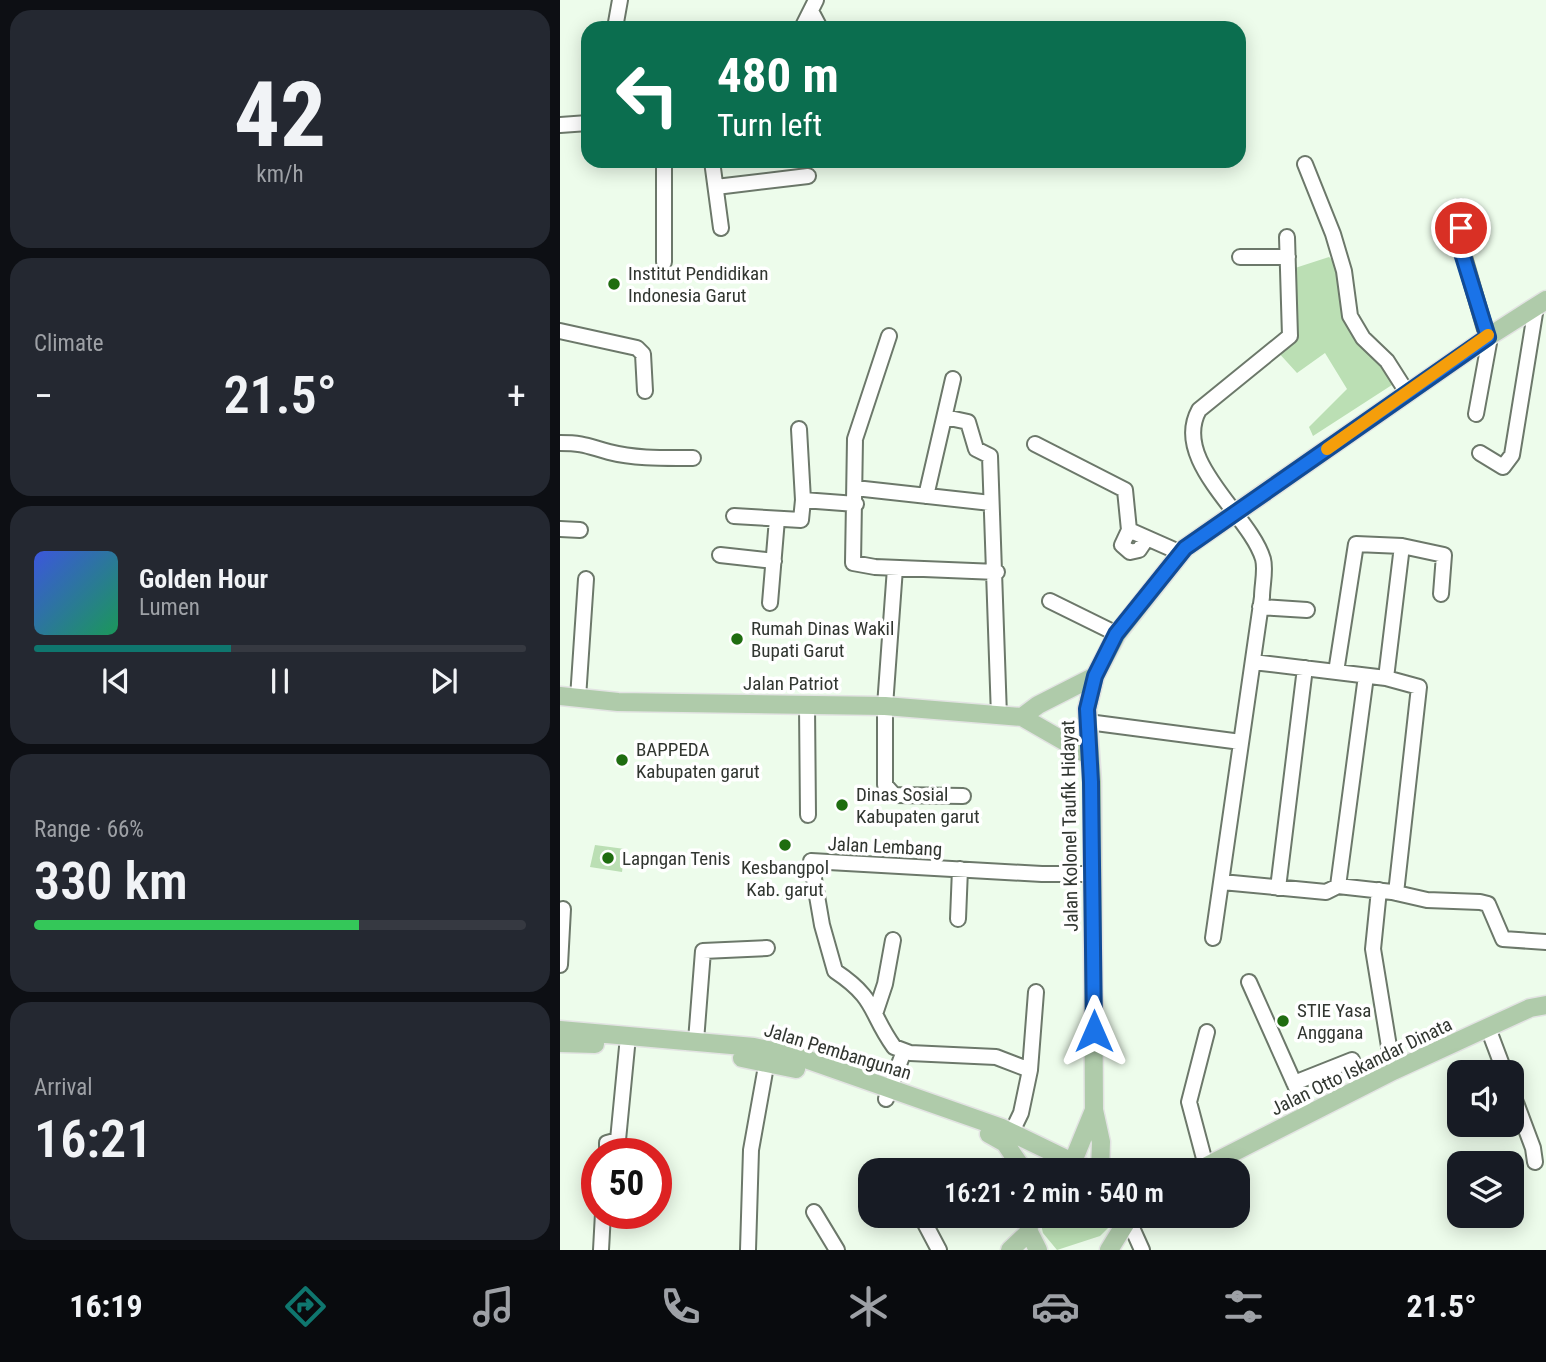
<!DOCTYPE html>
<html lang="en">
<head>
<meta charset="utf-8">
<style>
	:root { --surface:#171b24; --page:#242831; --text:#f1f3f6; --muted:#9ea1a6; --line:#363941; --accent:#0f766e }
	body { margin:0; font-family:"Roboto Condensed",sans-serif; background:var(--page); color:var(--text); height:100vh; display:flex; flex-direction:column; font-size:26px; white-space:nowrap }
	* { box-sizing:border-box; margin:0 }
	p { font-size:23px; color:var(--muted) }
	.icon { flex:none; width:38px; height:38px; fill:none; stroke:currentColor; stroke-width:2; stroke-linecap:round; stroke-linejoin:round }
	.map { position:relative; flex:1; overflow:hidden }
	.panel { display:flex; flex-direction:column; gap:10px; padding:10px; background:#0d0f14; width:560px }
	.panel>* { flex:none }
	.banner { position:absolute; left:21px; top:21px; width:665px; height:147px; border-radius:21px; box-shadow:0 4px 18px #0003; background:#0b6e4f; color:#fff; overflow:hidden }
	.fabs { position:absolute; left:887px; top:1060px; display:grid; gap:14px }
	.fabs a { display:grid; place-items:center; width:77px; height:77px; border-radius:14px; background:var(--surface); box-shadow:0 4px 18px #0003; font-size:35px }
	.speed { position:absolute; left:21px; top:1138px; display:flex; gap:14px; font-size:35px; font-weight:700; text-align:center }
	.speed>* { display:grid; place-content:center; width:91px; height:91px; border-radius:50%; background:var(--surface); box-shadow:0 4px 18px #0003; line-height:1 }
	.speed .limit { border:10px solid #d22; background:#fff; color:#111 }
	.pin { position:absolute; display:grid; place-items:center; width:60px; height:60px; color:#fff; margin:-30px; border:4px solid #fff; border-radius:50%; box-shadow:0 2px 7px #0007 }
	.me { position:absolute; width:77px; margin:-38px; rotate:0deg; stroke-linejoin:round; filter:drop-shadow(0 0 5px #0008) }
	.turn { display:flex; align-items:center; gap:24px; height:147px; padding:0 21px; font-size:32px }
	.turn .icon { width:91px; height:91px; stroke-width:2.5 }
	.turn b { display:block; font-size:49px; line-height:60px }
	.big { font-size:52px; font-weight:600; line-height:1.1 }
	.panel .card { flex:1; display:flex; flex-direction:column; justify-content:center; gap:10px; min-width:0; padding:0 24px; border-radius:21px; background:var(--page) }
	.panel .dial { align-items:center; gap:0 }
	.dial b { font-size:91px; line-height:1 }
	.song { display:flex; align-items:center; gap:21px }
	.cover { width:84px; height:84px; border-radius:10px; background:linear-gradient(135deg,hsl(230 70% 55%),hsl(150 70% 35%)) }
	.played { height:7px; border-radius:4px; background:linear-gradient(90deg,var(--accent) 40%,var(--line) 40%) }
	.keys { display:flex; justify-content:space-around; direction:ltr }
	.heat { display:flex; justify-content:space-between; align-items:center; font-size:38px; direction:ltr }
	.charge { height:10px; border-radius:5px; background:linear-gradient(90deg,#34c759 66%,var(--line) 0) }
	.trip { position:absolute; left:298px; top:1158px; width:392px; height:70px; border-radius:21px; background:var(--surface); box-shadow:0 4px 18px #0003; font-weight:600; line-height:70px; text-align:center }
	.tab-bar { display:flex; height:112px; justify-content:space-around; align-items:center; background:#090b0e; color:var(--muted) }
	.tab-bar .icon { width:49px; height:49px }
	.tab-bar .selected { color:var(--accent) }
	.tab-bar b { font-size:32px; color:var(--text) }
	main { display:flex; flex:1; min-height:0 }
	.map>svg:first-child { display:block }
</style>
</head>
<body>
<main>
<section class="panel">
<div class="card dial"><b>42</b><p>km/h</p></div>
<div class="card"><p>Climate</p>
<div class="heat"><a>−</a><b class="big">21.5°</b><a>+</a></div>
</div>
<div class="card">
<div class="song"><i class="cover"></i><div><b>Golden Hour</b><p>Lumen</p></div></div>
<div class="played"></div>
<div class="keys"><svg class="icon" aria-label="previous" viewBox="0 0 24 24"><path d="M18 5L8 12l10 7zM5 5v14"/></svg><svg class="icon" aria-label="pause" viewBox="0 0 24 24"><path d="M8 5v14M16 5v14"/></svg><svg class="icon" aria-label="next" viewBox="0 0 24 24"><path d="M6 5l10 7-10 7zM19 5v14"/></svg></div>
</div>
<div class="card"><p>Range · 66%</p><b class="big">330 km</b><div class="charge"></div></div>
<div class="card"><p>Arrival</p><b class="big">16:21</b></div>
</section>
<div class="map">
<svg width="986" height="1250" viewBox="0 0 986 1250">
	<rect width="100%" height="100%" fill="#edfceb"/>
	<path fill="#bbdfb4" d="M769 257 784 271 787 296 835 383 753 436 749 427 787 389 765 353 737 373 717 351 735 332 732 269Z
		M35 845 65 849 62 872 30 867Z
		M479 1216H553V1223L540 1236 497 1250 483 1233Z"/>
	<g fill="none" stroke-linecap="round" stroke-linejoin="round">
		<defs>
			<path id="minor" d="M251 11 260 28
				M55 28 60 0
				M242 28 256 0
				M0 125 28 123
				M104 161V262
				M152 161 161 228
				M745 164 773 234 784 271 790 316 803 338 827 361 848 394
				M156 187 248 176
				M900 207 902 250 929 343 916 414
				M680 257H728
				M0 331 77 348 83 354 85 391
				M329 336 295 439 293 563 315 567 437 572
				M385 417 408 422 416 449 430 456 439 716
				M239 429 243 500 296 504
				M0 443C24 443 27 446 49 452 76 459 105 458 133 458
				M475 444 565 490 569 530 621 553
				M920 453 943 467 952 455 976 307
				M295 488 431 503
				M366 496 393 379
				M174 516 241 520 243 500
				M0 529 20 530
				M569 530 562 545 570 552 579 550 587 538
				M160 555 214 561
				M335 568 325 706V785L334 795 403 796
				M490 601 557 634
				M210 603 217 519
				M700 607 747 610
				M693 662 826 678 859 687 836 893
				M776 672 796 544 842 546 884 555 881 594
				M826 678 842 546
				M18 698 26 579
				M247 706 248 815
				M528 722 681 742
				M662 882 766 892 778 886 832 892 867 900 920 902 928 904 943 939 986 942
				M778 886 806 676
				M718 888 745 668
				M819 890 813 949 833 1071
				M398 919 400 869
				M653 938 702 597C702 585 706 570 703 559 690 515 611 461 639 410L730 336 727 237
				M0 965 3 909
				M689 982 748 1114
				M316 1011 325 984 333 940
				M928 1028 945 1073
				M136 1041 143 951 207 948
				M470 1070 476 992
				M734 1083 792 1060
				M952 1092 973 1148 975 1162
				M326 1099 344 1051
				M448 1140 461 1113 470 1070 436 1057 350 1053 334 1047C309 1012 317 999 275 971L262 925 251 861 482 874H533
				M47 1153V1143L58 1140 67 1047
				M646 1166 629 1102 647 1032
				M254 1212 277 1250
				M361 1216 379 1250
				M569 1221 582 1250
				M41 1250 43 1213
				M188 1250 191 1150 208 1055"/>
			<path id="major" d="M0 696 58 702 325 706 462 717 528 755
				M462 717 478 705 535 676
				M0 1030 194 1047 237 1056 442 1128 529 1170
				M0 1043 35 1044
				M182 1058 236 1069
				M429 1134 445 1143 464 1171
				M509 1171 534 1110
				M540 1171 541 1142 534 1110 532 782 527 709 535 676 557 634 625 548 928 337 986 300
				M637 1171 833 1071 970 1008 986 1005
				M468 1216 469 1232 478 1250
				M450 1250 469 1232
				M549 1250 570 1216"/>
		</defs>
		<use href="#minor" stroke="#6c786a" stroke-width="18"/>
		<use href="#major" stroke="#e2e3e2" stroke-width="21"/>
		<use href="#minor" stroke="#fff" stroke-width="14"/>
		<use href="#major" stroke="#afcbaa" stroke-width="18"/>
	</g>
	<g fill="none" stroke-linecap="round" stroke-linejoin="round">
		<defs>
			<path id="route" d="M534 1031 531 782 527 709 535 676 556 634 625 548 928 337 901 250V228"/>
		</defs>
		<use href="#route" stroke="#114b97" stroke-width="18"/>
		<use href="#route" stroke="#1a73e8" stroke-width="12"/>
		<path stroke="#f59e0b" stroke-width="12" d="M767 449 928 335"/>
	</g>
	<g fill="#1f6d10" stroke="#fff" stroke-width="2.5">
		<circle cx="54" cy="284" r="7"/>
		<circle cx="177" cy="639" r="7"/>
		<circle cx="62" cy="760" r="7"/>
		<circle cx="282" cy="805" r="7"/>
		<circle cx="225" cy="845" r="7"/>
		<circle cx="48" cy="858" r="7"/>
		<circle cx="723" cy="1021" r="7"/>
	</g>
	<g text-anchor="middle" stroke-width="7" stroke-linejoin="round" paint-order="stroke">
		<g font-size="19" fill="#313630" stroke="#fff" text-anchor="start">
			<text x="68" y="280">Institut Pendidikan<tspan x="68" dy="22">Indonesia Garut</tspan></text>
			<text x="191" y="635">Rumah Dinas Wakil<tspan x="191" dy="22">Bupati Garut</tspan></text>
			<text x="76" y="756">BAPPEDA<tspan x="76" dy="22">Kabupaten garut</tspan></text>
			<text x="296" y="801">Dinas Sosial<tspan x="296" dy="22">Kabupaten garut</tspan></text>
			<text x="62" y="865">Lapngan Tenis</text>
			<text x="225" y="874" text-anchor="middle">Kesbangpol<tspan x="225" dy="22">Kab. garut</tspan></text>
			<text x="737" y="1017">STIE Yasa<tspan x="737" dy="22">Anggana</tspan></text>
		</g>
		<g font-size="19" fill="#313630" stroke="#fff">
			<text x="231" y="690">Jalan Patriot</text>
			<text transform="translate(509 826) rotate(-91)" y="7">Jalan Kolonel Taufik Hidayat</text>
			<text transform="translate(325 846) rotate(3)" y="7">Jalan Lembang</text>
			<text transform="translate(278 1051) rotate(17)" y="7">Jalan Pembangunan</text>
			<text transform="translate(801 1066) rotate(-26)" y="7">Jalan Otto Iskandar Dinata</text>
		</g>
	</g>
</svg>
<div class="fabs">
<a><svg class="icon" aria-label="sound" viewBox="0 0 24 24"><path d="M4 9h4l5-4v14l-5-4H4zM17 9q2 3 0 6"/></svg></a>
<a><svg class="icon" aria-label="layers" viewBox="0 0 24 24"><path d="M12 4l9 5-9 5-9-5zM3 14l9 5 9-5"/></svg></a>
</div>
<div class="speed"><div class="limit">50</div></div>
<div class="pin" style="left:901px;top:228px;background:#d93025"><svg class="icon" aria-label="arrive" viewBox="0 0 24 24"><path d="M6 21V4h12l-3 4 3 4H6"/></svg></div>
<svg class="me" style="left:534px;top:1031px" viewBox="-20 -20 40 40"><path d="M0-17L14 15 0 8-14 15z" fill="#1a73e8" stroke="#fff" stroke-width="4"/></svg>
<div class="trip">16:21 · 2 min · 540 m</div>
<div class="banner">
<div class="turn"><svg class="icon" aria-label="left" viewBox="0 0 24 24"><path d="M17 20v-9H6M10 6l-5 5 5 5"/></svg><div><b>480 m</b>Turn left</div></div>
</div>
</div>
</main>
<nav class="tab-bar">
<b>16:19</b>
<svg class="icon selected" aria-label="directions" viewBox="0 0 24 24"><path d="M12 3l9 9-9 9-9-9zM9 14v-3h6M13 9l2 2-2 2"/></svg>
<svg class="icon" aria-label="music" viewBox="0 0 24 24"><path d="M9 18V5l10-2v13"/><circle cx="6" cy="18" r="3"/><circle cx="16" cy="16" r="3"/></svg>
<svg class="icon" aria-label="phone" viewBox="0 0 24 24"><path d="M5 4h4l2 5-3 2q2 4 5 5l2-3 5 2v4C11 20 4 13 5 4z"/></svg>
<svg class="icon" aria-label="climate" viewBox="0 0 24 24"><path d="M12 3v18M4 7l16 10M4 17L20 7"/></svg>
<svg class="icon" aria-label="car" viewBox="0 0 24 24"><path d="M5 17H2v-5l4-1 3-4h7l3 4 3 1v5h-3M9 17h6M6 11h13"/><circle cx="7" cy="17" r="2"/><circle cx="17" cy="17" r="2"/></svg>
<svg class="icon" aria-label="filters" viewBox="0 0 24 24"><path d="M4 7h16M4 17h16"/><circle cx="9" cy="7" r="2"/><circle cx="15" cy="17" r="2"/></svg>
<b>21.5°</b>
</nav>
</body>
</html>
